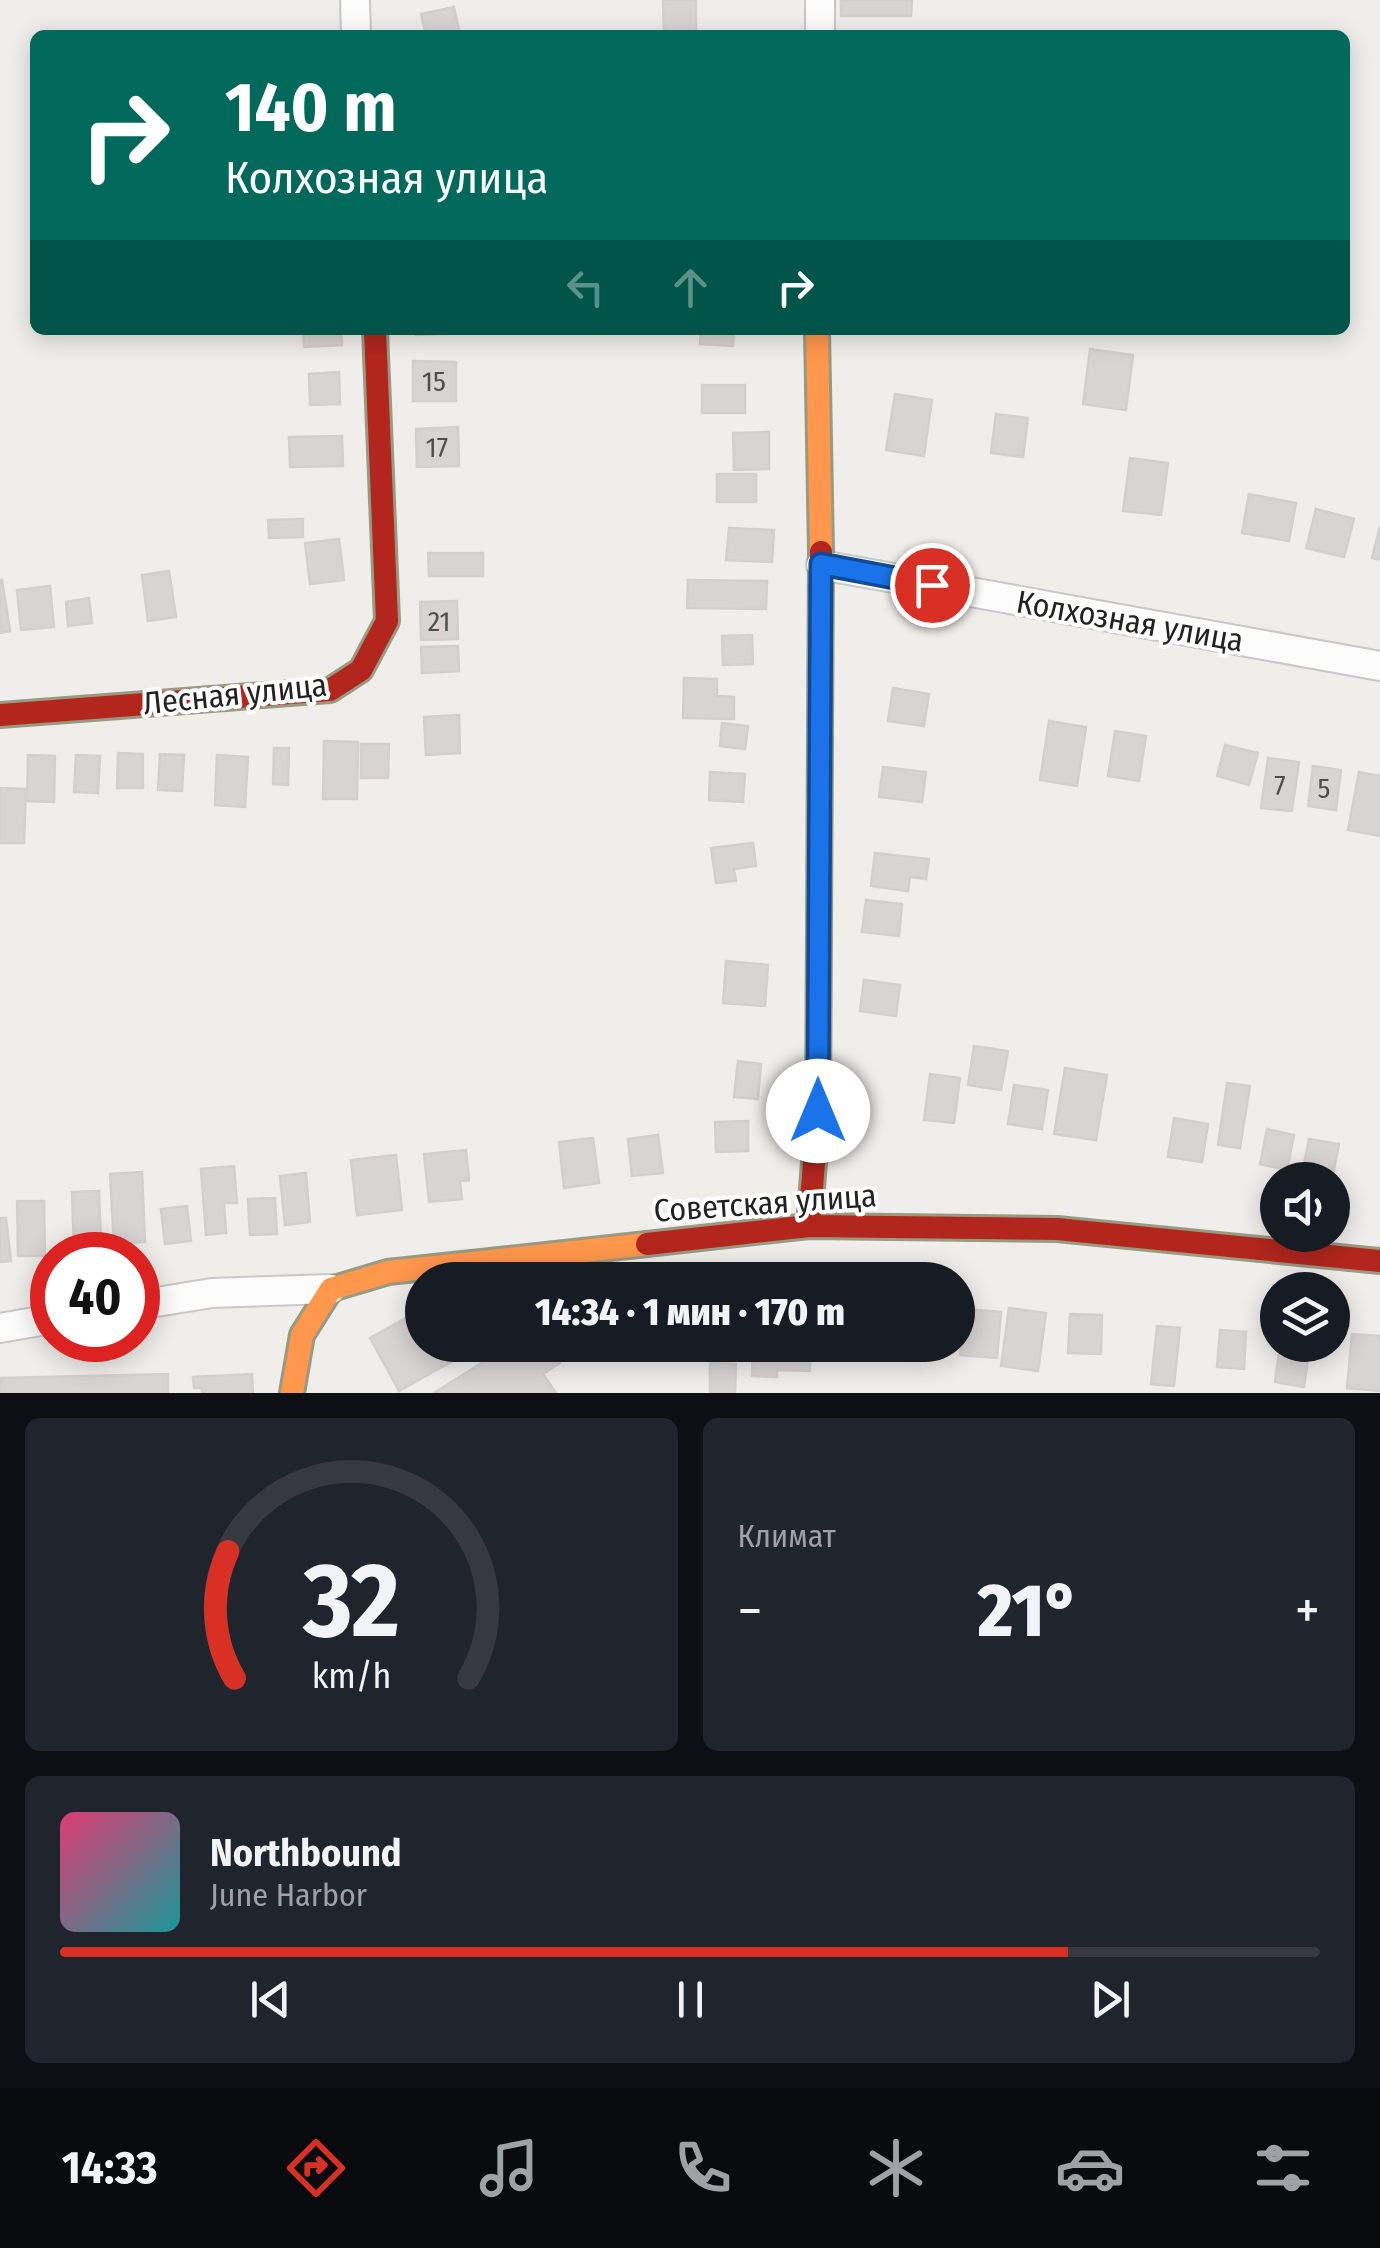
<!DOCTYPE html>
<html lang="ru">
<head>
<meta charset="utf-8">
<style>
	:root { --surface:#171b24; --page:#20242c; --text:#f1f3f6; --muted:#9ea1a6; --line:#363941; --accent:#d93025 }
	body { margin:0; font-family:"Fira Sans Condensed",sans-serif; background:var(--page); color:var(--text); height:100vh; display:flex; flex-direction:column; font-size:38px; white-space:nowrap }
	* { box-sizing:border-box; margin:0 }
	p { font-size:32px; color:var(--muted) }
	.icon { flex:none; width:55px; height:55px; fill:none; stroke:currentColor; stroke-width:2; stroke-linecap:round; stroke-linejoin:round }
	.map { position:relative; height:1393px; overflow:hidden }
	.side { display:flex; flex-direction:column; gap:25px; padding:25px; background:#0d0f14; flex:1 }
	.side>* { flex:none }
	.top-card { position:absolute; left:30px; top:30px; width:1320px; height:305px; border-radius:15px; box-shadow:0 5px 25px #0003; background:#00695c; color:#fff; overflow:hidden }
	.tools { position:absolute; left:1260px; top:1162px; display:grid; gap:20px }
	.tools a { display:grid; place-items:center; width:90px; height:90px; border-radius:50%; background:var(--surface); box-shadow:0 5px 25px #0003; font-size:50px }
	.speed { position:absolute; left:30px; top:1232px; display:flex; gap:20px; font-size:50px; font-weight:700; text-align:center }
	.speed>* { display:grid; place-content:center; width:130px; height:130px; border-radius:50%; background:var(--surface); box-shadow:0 5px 25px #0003; line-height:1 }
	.speed .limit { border:15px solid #d22; background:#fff; color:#111 }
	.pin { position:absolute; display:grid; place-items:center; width:85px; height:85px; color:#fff; margin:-42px; border:5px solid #fff; border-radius:50%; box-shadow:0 2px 10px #0007 }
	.me { position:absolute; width:110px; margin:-55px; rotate:0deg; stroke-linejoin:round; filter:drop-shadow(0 0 8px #0008) }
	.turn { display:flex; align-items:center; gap:35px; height:210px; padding:0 30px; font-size:45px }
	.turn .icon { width:130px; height:130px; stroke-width:2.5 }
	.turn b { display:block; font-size:70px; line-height:85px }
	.lanes { display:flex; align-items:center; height:95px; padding:0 30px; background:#0003; justify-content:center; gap:50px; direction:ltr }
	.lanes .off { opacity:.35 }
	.big { font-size:75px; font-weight:800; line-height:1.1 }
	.side .tile { flex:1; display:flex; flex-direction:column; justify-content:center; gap:15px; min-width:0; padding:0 35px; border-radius:15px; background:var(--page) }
	.side .dial { align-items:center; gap:0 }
	.dial svg { height:260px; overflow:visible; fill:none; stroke:var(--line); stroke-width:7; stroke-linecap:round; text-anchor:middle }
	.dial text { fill:var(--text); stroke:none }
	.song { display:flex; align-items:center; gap:30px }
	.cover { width:120px; height:120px; border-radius:15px; background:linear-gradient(135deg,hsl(340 70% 55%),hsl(180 70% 35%)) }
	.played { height:10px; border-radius:5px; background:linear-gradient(90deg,var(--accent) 80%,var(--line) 80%) }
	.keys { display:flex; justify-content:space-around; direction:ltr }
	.heat { display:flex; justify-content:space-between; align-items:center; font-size:55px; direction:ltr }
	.side .tiles { flex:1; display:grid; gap:25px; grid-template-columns:1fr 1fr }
	.tile:last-child { grid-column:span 2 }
	.trip { position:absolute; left:405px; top:1262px; width:570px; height:100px; border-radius:50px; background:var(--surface); box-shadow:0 5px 25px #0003; font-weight:800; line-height:100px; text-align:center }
	.menu { display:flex; height:160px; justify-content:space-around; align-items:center; background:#090b0e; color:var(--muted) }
	.menu .icon { width:70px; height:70px }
	.menu .on { color:var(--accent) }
	.menu b { font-size:45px; color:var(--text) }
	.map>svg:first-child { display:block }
</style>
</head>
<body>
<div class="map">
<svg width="1380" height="1393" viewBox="0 0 1380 1393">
	<rect width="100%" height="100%" fill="#f0eeeb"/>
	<path fill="#d7d4d2" stroke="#d3d0cc" stroke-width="2.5" d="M663 0H696V33L664 34Z
		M841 0H912L911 16H841Z
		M454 7 460 35H426L421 14Z
		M303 330H341L342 345 304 347Z
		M416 330H486V332L416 335Z
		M701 330H734L733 346 700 344Z
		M1090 349 1133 355 1126 410 1083 404Z
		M413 361 456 362V401H413Z
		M339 372 340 404 310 405 309 374Z
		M702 385H745V413H702Z
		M895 394 932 400 924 456 886 450Z
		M996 414 1028 418 1023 457 991 453Z
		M458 427 459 466 417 467 416 429Z
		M769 432V469L734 470 733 433Z
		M342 436 343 466 290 467 289 437Z
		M1130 458 1168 463 1161 515 1123 511Z
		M717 474H756V502H717Z
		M1249 494 1296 503 1289 541 1242 533Z
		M1316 509 1354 519 1344 557 1306 548Z
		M303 519V537L269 538 268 520Z
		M1380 526V560L1372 558Z
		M729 528 774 530 772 562 726 560Z
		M339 539 344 580 310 584 305 543Z
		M428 553H483V576H429Z
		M169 571 176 617 148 621 142 575Z
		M0 580H2L10 631 0 633Z
		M688 580 767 581 766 609 687 608Z
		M50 586 54 627 21 630 17 590Z
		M89 598 92 623 68 626 66 602Z
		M457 601 458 639 421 640 420 602Z
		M752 635 753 664 723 665 722 636Z
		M458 646 459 671 422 673 421 647Z
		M684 678 717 679V696L734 697V719L683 718Z
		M893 688 929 694 924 726 888 721Z
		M459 715 460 753 426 755 424 717Z
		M1049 721 1086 727 1077 786 1040 780Z
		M722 723 748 726 745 749 720 746Z
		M1115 731 1146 736 1139 781 1108 776Z
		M324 741 358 742 357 799H323Z
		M361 744H389L388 778H361Z
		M1225 745 1258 753 1249 785 1217 776Z
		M274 748H289L288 785 273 784Z
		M118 753 143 754V788H117Z
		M160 754 184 755 182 791 158 790Z
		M28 755 55 756 54 802 27 801Z
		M76 755 100 756 98 793 74 792Z
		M217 755 248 757 245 807 215 805Z
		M1268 758 1299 762 1292 811 1261 808Z
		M1313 766 1341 770 1336 810 1308 806Z
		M883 767 926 772 922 802 879 797Z
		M710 772 745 774 743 802 709 800Z
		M1359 772 1380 776V836L1348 830Z
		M0 788 26 789 24 843H0Z
		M753 843 756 866 734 869 736 881 716 883 711 848Z
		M875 853 929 859 926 879 910 877 908 891 871 886Z
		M866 900 902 904 899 936 862 932Z
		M726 961 768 965 765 1006 723 1003Z
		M864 980 900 985 896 1016 860 1011Z
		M974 1046 1008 1051 1001 1090 968 1085Z
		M738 1061 761 1064 758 1099 734 1097Z
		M1065 1068 1107 1075 1096 1140 1054 1134Z
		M930 1074 960 1078 954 1123 924 1120Z
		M1227 1083 1250 1086 1240 1148 1218 1145Z
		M1014 1085 1048 1090 1042 1129 1008 1124Z
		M1174 1118 1208 1124 1202 1162 1168 1157Z
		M748 1121V1151L716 1152 715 1122Z
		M1267 1129 1294 1135 1287 1170 1260 1164Z
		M658 1135 663 1173 632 1176 628 1139Z
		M593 1138 599 1183 564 1188 559 1142Z
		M1309 1139 1339 1144 1332 1180 1301 1179Z
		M466 1150 469 1180 460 1181 462 1199 429 1202 424 1154Z
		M396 1155 402 1210 357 1215 351 1160Z
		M234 1166 237 1203H224L226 1233 206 1235 201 1169Z
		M142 1172 145 1242 114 1244 110 1174Z
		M306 1173 310 1222 285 1225 280 1176Z
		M99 1191 101 1247 74 1248 72 1192Z
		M275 1198 277 1234 250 1235 248 1199Z
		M17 1201H44L45 1256H18Z
		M187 1206 191 1241 165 1244 161 1209Z
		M0 1218H6L11 1261 0 1262Z
		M1009 1308 1046 1313 1038 1371 1001 1366Z
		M422 1309V1345H481L399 1391 370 1338Z
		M964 1309 1001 1312 997 1358 960 1355Z
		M1070 1314 1102 1315 1101 1354 1068 1353Z
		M1157 1326 1180 1328 1174 1386 1151 1384Z
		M1220 1330 1246 1332 1244 1369 1217 1367Z
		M1352 1334 1380 1336V1391L1347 1388Z
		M510 1345H548L560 1363 543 1374 556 1393H434Z
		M574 1345H611L612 1352 574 1354Z
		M641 1345H680V1349L641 1351Z
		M753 1345H811L810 1371 777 1370V1377L752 1376Z
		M1280 1345H1310L1304 1387 1275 1382Z
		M710 1363 736 1364 735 1393H710Z
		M168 1374V1393H0V1378Z
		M252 1374 253 1393H202V1388H194L193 1377Z"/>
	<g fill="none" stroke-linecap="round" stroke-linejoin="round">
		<defs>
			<path id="street" d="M355 0 356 35
				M820 35V0
				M821 565 1380 666
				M138 1305 212 1293 331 1289
				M0 1328 52 1319"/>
			<path id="slow" d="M817 330 821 552
				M292 1393 302 1335 331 1289 388 1272 647 1244"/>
			<path id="jam" d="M0 715 330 690 361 670 387 621 375 330
				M809 1226 818 1111 821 552
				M647 1244 809 1226 1057 1229 1380 1261"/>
		</defs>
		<use href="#street" stroke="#c9c8c7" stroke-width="32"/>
		<use href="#slow" stroke="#999a82" stroke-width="28"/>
		<use href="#jam" stroke="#999a82" stroke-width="28"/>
		<use href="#street" stroke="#fdfcfc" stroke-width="28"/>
		<use href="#slow" stroke="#ff974d" stroke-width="22"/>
		<use href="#jam" stroke="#b3261e" stroke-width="22"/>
	</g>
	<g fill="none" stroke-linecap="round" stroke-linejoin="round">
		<defs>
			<path id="route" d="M818 1111 821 564 932 585"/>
		</defs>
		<use href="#route" stroke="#114b97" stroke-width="25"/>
		<use href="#route" stroke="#1a73e8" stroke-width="18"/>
	</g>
	<g text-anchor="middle" stroke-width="8" stroke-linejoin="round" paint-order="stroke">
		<g font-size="28" fill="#4f4e4e">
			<text x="434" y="391">15</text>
			<text x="437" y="457">17</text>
			<text x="439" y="631">21</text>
			<text x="1280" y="795">7</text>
			<text x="1324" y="798">5</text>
		</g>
		<g font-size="32" fill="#222" stroke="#fff">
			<text transform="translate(1130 621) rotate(10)" y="11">Колхозная улица</text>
			<text transform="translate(235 694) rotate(-6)" y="11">Лесная улица</text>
			<text transform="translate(765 1203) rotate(-4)" y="11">Советская улица</text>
		</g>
	</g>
</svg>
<div class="tools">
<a><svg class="icon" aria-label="sound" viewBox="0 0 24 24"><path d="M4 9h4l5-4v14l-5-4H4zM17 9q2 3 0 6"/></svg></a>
<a><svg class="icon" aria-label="layers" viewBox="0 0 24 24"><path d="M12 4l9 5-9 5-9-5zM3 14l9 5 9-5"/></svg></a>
</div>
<div class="speed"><div class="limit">40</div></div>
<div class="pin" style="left:932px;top:585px;background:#d93025"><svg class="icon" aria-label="arrive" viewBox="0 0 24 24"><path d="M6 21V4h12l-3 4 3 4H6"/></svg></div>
<svg class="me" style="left:818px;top:1111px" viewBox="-20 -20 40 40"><circle r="19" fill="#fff"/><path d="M0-13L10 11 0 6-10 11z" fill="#1a73e8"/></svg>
<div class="trip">14:34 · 1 мин · 170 m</div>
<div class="top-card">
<div class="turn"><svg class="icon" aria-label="right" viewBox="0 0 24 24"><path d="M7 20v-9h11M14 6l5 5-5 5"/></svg><div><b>140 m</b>Колхозная улица</div></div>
<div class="lanes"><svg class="icon off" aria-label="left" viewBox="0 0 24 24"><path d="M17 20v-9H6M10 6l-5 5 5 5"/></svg><svg class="icon off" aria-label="ahead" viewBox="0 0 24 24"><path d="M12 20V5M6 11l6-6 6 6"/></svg><svg class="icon" aria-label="right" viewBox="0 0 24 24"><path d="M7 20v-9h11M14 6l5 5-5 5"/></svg></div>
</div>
</div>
<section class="side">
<div class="tiles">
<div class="tile dial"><svg viewBox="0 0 100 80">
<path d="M14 69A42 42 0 1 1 86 69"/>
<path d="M14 69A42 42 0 0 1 12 30" stroke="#d93025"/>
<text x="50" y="56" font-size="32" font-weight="700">32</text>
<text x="50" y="72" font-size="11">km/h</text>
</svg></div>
<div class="tile"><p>Климат</p>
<div class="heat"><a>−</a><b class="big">21°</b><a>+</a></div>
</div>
<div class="tile">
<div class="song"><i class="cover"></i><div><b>Northbound</b><p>June Harbor</p></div></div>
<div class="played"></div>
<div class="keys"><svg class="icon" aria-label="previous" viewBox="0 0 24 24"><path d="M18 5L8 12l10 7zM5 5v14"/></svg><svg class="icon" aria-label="pause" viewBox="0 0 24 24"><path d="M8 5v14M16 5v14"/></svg><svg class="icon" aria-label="next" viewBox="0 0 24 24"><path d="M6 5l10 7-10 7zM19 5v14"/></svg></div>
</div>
</div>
</section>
<nav class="menu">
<b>14:33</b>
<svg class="icon on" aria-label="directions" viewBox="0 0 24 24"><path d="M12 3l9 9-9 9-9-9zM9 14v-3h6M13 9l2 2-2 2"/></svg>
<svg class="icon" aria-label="music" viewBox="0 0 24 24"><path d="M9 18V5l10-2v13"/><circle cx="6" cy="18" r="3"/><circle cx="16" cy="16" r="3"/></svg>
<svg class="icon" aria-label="phone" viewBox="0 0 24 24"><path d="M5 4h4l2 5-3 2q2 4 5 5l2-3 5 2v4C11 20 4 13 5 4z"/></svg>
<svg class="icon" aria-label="climate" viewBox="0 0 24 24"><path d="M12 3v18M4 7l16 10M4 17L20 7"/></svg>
<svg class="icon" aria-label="car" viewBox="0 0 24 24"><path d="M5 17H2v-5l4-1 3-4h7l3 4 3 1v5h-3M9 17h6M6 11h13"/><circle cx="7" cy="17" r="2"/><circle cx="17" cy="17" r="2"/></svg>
<svg class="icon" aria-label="filters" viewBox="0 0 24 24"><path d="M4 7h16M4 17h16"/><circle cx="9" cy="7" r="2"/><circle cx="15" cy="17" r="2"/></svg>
</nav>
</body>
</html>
